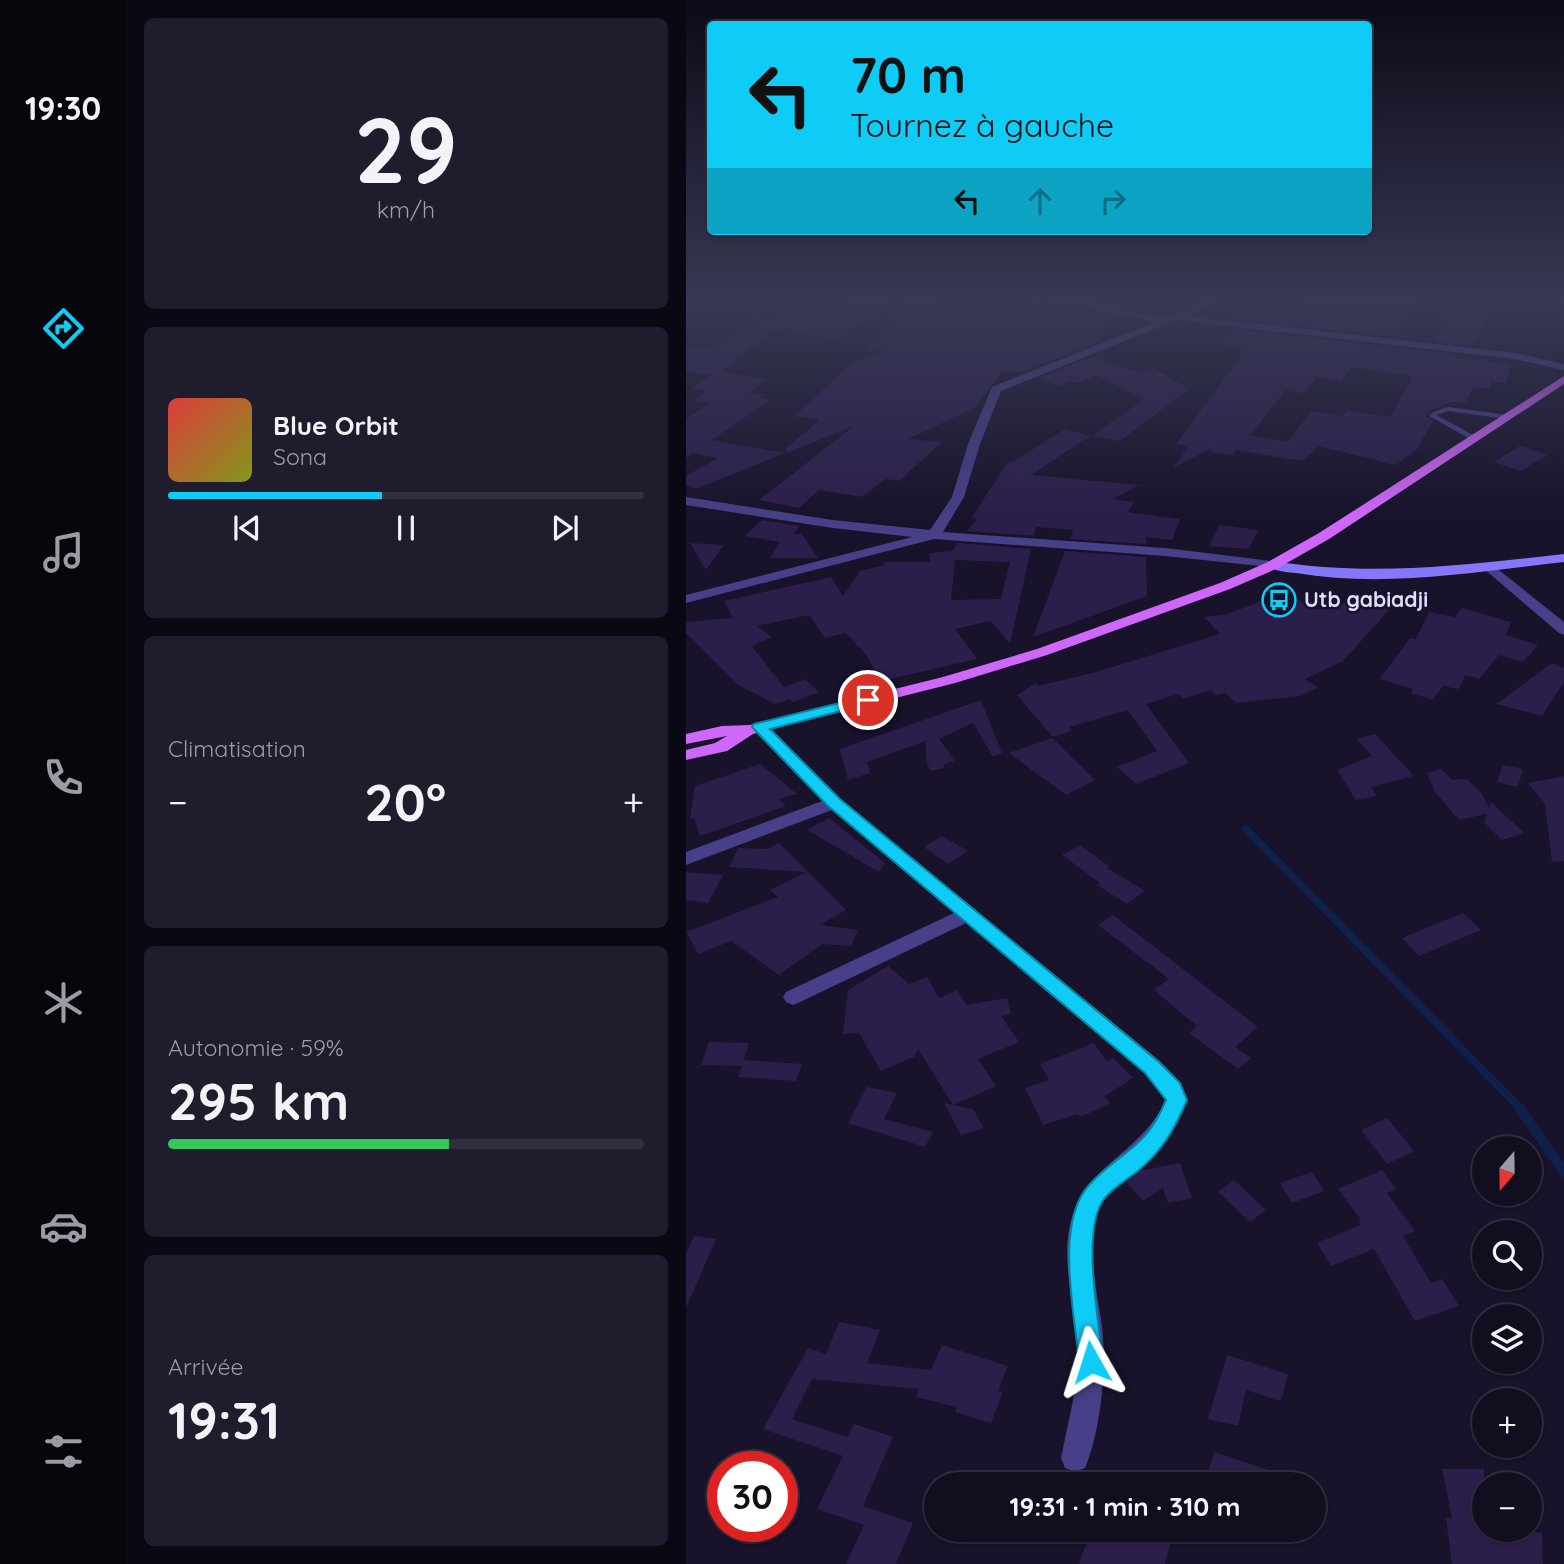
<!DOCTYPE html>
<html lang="fr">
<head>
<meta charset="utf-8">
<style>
	:root { --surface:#120e20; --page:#1f1c2d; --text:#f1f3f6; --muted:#9c9ca5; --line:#312e3e; --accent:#0fccf7 }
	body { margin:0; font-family:Quicksand,sans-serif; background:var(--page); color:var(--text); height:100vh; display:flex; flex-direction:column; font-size:26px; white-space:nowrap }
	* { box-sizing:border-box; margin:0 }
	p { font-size:23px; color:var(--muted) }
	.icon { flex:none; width:38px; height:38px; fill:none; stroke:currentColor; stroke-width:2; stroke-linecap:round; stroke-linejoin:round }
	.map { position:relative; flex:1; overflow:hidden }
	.sheet { display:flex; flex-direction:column; gap:18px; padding:18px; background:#0a0812; width:560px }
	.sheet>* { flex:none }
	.banner { position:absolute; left:21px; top:21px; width:665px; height:214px; border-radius:7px; box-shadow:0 2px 5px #0004,0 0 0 2px var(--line); background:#0fccf7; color:#111; overflow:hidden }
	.needle { width:46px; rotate:200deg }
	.fabs { position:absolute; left:786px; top:1136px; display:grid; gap:14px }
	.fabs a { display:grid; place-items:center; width:70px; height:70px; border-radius:50%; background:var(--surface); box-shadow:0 2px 5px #0004,0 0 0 2px var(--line); font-size:35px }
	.speed { position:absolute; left:21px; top:1451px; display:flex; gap:14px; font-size:35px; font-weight:700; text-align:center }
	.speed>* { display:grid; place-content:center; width:91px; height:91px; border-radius:50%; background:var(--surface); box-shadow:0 2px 5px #0004,0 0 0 2px var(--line); line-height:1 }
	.speed .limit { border:10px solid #d22; background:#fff; color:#111 }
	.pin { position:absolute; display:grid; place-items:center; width:60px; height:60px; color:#fff; margin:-30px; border:4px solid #fff; border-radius:50%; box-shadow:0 2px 7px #0007 }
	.me { position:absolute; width:77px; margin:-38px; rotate:354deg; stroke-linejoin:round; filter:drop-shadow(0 0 5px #0008) }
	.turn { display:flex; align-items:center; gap:24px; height:147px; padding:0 28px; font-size:32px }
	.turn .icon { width:91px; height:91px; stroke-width:2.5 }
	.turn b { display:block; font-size:49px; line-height:60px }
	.lanes { display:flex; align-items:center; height:66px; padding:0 28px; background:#0003; justify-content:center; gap:35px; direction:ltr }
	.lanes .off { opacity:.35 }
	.big { font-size:52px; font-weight:700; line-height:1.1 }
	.sheet .card { flex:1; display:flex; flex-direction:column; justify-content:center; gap:10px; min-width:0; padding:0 24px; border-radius:10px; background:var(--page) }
	.sheet .dial { align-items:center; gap:0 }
	.dial b { font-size:91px; line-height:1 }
	.song { display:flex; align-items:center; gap:21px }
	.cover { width:84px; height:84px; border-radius:10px; background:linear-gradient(135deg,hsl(0 70% 55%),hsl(70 70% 35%)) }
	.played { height:7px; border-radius:4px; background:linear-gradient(90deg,var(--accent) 45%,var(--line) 45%) }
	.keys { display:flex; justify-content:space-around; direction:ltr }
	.heat { display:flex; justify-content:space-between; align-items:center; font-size:38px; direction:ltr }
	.charge { height:10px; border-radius:5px; background:linear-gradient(90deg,#34c759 59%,var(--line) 0) }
	.trip { position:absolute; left:238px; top:1472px; width:402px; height:70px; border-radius:35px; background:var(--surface); box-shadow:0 2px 5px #0004,0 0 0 2px var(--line); font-weight:700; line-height:70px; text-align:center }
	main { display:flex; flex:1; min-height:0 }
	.tab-bar { display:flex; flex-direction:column; width:126px; justify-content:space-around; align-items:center; background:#07060d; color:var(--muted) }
	.tab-bar .icon { width:49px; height:49px }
	.tab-bar .active { color:var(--accent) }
	.tab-bar b { font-size:32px; color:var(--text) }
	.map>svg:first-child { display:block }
</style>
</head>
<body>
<main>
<nav class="tab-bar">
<b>19:30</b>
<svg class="icon active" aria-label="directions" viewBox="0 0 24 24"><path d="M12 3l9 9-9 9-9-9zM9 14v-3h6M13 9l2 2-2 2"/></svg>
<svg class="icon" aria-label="music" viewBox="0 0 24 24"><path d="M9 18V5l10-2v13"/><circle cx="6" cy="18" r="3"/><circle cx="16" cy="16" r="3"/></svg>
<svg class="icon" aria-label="phone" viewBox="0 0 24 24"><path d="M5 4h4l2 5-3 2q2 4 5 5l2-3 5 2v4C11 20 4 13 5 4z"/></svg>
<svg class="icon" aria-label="climate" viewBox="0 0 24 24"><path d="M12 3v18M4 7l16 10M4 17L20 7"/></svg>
<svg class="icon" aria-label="car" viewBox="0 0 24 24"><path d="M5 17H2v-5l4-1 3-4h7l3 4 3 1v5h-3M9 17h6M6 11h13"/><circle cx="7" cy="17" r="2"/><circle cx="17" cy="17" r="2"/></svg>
<svg class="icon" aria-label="filters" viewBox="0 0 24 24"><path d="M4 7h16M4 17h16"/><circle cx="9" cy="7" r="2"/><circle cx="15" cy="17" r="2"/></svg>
</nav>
<section class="sheet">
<div class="card dial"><b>29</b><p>km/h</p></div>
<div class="card">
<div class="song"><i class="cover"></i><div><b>Blue Orbit</b><p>Sona</p></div></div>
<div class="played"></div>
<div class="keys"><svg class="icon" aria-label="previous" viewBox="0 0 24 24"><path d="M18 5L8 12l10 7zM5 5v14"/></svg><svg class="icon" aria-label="pause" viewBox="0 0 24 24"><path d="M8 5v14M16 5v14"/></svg><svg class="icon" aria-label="next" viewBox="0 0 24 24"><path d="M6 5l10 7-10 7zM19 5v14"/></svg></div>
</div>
<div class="card"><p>Climatisation</p>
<div class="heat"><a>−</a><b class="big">20°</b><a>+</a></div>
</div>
<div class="card"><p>Autonomie · 59%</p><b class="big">295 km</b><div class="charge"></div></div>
<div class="card"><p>Arrivée</p><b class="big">19:31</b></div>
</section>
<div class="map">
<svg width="878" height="1564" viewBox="0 0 878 1564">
	<rect width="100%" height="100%" fill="#18122a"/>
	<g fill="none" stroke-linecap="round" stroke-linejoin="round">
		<path stroke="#0f204b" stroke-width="8" d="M560 829 835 1109"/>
		<path stroke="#0f204b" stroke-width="10" d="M833 1107 878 1172"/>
	</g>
	<path fill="#2b1e4a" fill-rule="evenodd" d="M161 300H204L153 339 89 329 35 372 81 379 63 393 78 395 74 398 84 400 26 440 99 453 10 489 0 485V476L32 458 7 453 0 458V419L25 403 7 401 20 390 6 388 25 375 0 371V346L23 347 73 318 86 320 104 309 145 315Z
		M214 300H259L253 304 341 312 344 300 428 316 416 340 336 372H316L289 408 222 439 256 442 213 481 200 479 176 497 133 490 113 508 73 500 168 426 101 453 99 449 134 420 109 416 166 362 196 352 179 350 211 320 202 309Z
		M618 300H728V303L711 337 551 319 554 315 568 316 581 302 614 306Z
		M766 310 802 314 794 334 782 345 747 341Z
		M546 329 772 355 769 358 825 364 820 383 805 381 803 388 788 387 779 403 766 402 745 410 740 416 747 421 731 449 710 465 632 446 617 461 550 450 547 455 524 452 527 447 487 468 503 446 490 444 558 352H554L557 347 537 344ZM665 367 727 376 704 417 661 410 657 416 625 411 602 442 564 435 600 390 618 393 631 377 655 381Z
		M406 357 452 372 467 368 503 389 434 441 406 436 458 399 410 375 391 383 384 381 373 386 353 378Z
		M379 429 404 436 345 475 453 485 427 499 448 502 442 512 494 519 486 540 460 537V544L384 539 387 530 350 527 348 536 281 531 291 519 285 518 322 462H327Z
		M834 446 861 455 835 471 808 462Z
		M76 520 114 526 107 534H116L132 558H84L94 542 59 536Z
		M534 525 572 530 563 549 523 546Z
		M4 543 38 545 20 570Z
		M272 543 345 549 324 644 305 621 269 629 291 659 195 681 181 656 160 633 139 638 123 615 71 626 86 637 66 646 98 687 119 679 133 692 107 702 104 699 89 704 52 685 0 633V622L47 618 38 601 145 577 157 596 174 571 199 565 198 562H244V553L266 551ZM269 560 324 562 315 599 265 600Z
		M379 551 460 557 461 596 347 637Z
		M599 592 629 610 671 600 670 598 718 593 657 661 619 679 632 687 615 696 550 703 539 693 529 695 525 690 497 699 492 694 460 704 503 763 450 784 431 767 471 751 442 710 383 727 386 731 367 737 331 695 350 683 352 686 410 672 534 634 518 617 541 614Z
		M776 608 825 622 820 635 852 645 837 662 813 655 793 679 779 675 773 689 757 686 747 700 725 693 727 689 694 679 724 638 730 639 743 612 769 617Z
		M866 663 878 668V682L856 716 810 704Z
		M295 700 316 753 307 757 287 723 253 739 269 761 258 764V768L244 771 240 759V741L181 762 184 773 162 780 154 749Z
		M689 734 728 776 685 787 691 796 670 800 651 770 683 757 685 755 670 739Z
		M366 738 409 780 380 795 323 753Z
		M74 764 111 794 93 799 100 806 14 836 8 818 4 819 9 786Z
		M817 765 837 769 832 787 811 782Z
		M755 769 766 780 781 779 796 794 803 808 805 802 838 833 816 840 798 822 801 814 773 820 749 792 741 773Z
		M878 776V861L866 862 859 804 842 783Z
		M143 818 199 863 193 872 121 830Z
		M256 836 282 851 262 864 238 847Z
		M93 843 160 910 134 925 172 930 165 946 136 944 93 975 45 941 12 954 0 932 92 897 84 890 120 872 43 867 52 848 82 849Z
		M394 845 423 866 421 868 459 891 441 904 411 885 414 883 376 855Z
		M0 872 37 875 22 903 0 900Z
		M777 913 795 930 733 956 716 938Z
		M427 915 572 1027 549 1047 566 1058 552 1069 503 1033 511 1026 468 990 483 979 412 925Z
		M202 966 223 984 241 977 253 998 271 990 281 1005 321 998 325 1014 315 1016 333 1042 292 1059 310 1086 267 1105 287 1109 298 1128 275 1135 258 1103 267 1105 232 1049 228 1057 195 1071 173 1033 157 1034 162 990Z
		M23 1042 63 1043 56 1066 15 1065Z
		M408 1043 421 1062 427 1058 447 1078 419 1096 424 1103 395 1117 392 1114 357 1125 339 1088 363 1080 354 1064Z
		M58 1060 116 1064 110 1081 52 1077Z
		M181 1087 211 1093 198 1119 247 1132 239 1147 162 1123Z
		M701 1118 728 1151 701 1164 675 1130Z
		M494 1163 506 1198 482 1203 477 1188 457 1201 440 1182 457 1168 459 1170Z
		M696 1170 710 1189 701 1193 729 1231 717 1236 745 1283 756 1279 773 1306 729 1321 688 1249 645 1266 631 1243 675 1225 673 1221 675 1220 652 1189Z
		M626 1172 638 1191 606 1203 594 1183Z
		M548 1180 580 1210 564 1222 532 1192Z
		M8 1236 30 1239 0 1308V1253Z
		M153 1322 194 1330 181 1363 245 1370 256 1345 322 1366 312 1391 317 1392 305 1423 269 1412 271 1407 230 1397 233 1389 126 1379 106 1419 161 1437 168 1424 207 1437 177 1506 227 1523 210 1564H160L178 1525 131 1509 157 1456 77 1429 122 1348 140 1354Z
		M541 1355 602 1374 595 1401 560 1390 552 1426 522 1419Z
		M528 1452 616 1481 615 1484H519Z
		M756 1469H798V1530H838L856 1533 857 1564H766L760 1518H766Z
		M405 1530H460L486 1538 479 1564H393Z"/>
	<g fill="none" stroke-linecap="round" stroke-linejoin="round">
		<path fill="#473f87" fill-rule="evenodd" d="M762 407 821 415 825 417 821 419 762 411 750 415 791 437 792 439 788 441 743 416 747 412Z"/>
		<path fill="#473f87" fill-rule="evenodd" d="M346 300 405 302 479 318 523 300H537L501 316 829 353 878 364V370L829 359 490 320 315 391 294 444 278 497 257 532 479 548 587 561 594 565 592 568 479 556 248 539 0 603V595L226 537 147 528 0 505V497L147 520 244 530 266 497 282 444 306 387 469 322 405 308Z
			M803 562 878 622V635L873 633 798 569 796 566Z
			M74 722 80 723 154 799 474 1061 494 1082 502 1100C493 1122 483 1141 465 1158 447 1175 418 1190 411 1215 400 1252 411 1290 416 1326 421 1367 415 1430 399 1468L389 1472 379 1468 375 1458C382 1421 393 1385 392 1347 390 1303 372 1258 387 1214 403 1165 458 1149 480 1100L458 1073 280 923 114 1002 107 1005 100 1002 97 997 100 992 268 913 146 810 0 865V852L136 801 68 731 66 727Z"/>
		<path fill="#8576fa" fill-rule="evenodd" d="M878 554V562C790 572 698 588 610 573 600 572 587 571 580 565L587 561C685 577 780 565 878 554Z"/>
		<path fill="#cf67fa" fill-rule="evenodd" d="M878 376V384L643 539 592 568 544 589 361 655 269 683 67 734 41 751 0 760V750L29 743 41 736 0 744V734L36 726 64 725 257 677 351 649 534 583 582 562 633 533Z"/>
	</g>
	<linearGradient id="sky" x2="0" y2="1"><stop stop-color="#0d0a17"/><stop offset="0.58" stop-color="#373955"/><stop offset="1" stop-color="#373955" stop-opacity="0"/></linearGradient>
	<rect width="878" height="519" fill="url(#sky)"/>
	<path fill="#0fccf7" stroke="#0a85a1" stroke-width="2" d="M182 696 187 697V703L84 729 154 799 473 1062 494 1083 501 1100C489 1128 477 1150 453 1170 441 1180 424 1189 416 1202 396 1235 413 1323 417 1362L414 1370 405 1374 396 1370 393 1362C389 1315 368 1223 403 1185 435 1150 459 1151 480 1100L459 1073 142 806 66 727 68 724Z"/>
	<defs>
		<symbol id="bus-ring" viewBox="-11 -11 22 22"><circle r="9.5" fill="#18122a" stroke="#0fccf7" stroke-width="1.5"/><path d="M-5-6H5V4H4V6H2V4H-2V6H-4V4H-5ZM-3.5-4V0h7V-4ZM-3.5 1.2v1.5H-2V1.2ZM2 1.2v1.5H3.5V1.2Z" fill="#0fccf7"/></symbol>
	</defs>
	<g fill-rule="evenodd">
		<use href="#bus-ring" x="574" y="581" width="38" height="38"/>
	</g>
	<g text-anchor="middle" stroke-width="5" stroke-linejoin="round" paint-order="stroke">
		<g font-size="21" font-weight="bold" fill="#e2dcfe" stroke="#18122a" text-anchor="start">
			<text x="618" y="607">Utb gabiadji</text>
		</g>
	</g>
</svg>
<div class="fabs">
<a><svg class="needle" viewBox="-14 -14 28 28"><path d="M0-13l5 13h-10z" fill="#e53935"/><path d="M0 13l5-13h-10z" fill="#9c9ca5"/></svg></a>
<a><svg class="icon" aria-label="search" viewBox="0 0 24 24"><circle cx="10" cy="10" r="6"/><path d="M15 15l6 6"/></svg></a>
<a><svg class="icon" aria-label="layers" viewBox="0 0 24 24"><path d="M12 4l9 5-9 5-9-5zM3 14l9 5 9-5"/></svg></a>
<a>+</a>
<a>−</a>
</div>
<div class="speed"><div class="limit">30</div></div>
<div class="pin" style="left:182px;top:700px;background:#d93025"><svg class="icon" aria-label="arrive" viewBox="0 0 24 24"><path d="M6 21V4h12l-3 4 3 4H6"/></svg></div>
<svg class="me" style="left:405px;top:1362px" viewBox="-20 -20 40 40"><path d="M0-17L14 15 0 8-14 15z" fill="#0fccf7" stroke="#fff" stroke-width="4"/></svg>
<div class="trip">19:31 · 1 min · 310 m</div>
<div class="banner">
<div class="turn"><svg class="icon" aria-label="left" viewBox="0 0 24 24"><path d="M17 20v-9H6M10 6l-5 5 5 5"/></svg><div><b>70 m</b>Tournez à gauche</div></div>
<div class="lanes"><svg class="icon" aria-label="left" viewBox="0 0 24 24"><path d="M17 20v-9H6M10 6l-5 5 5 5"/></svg><svg class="icon off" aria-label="ahead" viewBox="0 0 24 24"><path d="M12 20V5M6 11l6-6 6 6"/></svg><svg class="icon off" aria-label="right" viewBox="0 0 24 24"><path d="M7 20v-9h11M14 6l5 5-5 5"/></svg></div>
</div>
</div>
</main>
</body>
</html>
